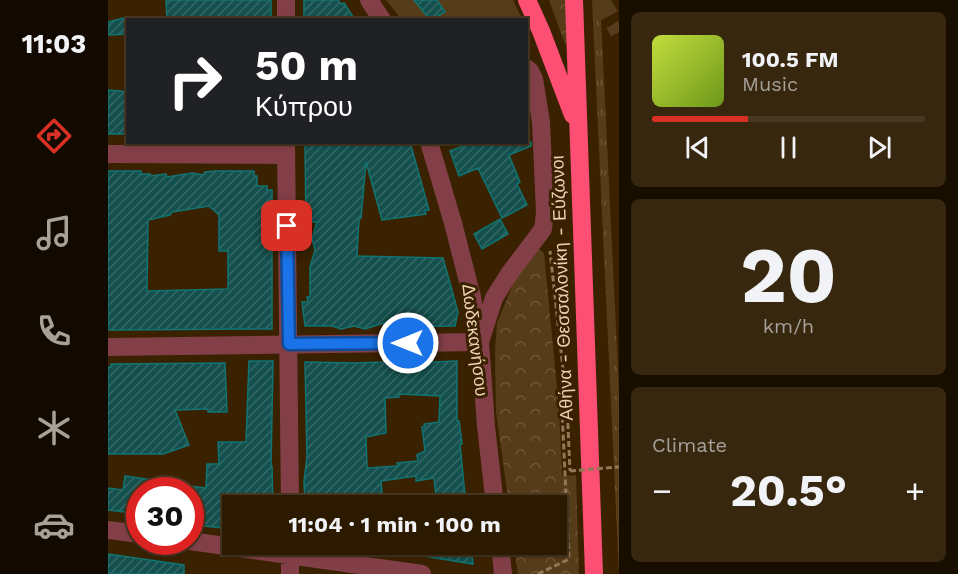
<!DOCTYPE html>
<html lang="en">
<head>
<meta charset="utf-8">
<style>
	:root { --surface:#2c1a00; --page:#38270f; --text:#f1f3f6; --muted:#a6a199; --line:#483822; --accent:#d93025 }
	body { margin:0; font-family:"Work Sans",sans-serif; background:var(--page); color:var(--text); height:100vh; display:flex; flex-direction:column; font-size:22px; white-space:nowrap }
	* { box-sizing:border-box; margin:0 }
	p { font-size:20px; color:var(--muted) }
	.icon { flex:none; width:33px; height:33px; fill:none; stroke:currentColor; stroke-width:2; stroke-linecap:round; stroke-linejoin:round }
	.map { position:relative; flex:1; overflow:hidden }
	.side { display:flex; flex-direction:column; gap:12px; padding:12px; background:#180e00; width:339px }
	.side>* { flex:none }
	.hud { position:absolute; left:18px; top:18px; width:402px; height:126px; border-radius:0px; box-shadow:0 2px 4px #0004,0 0 0 2px var(--line); background:#202124; color:#fff; overflow:hidden }
	.speed { position:absolute; left:18px; top:477px; display:flex; gap:12px; font-size:30px; font-weight:700; text-align:center }
	.speed>* { display:grid; place-content:center; width:78px; height:78px; border-radius:50%; background:var(--surface); box-shadow:0 2px 4px #0004,0 0 0 2px var(--line); line-height:1 }
	.speed .limit { border:9px solid #d22; background:#fff; color:#111 }
	.pin { position:absolute; display:grid; place-items:center; width:51px; height:51px; color:#fff; margin:-26px; border-radius:12px; box-shadow:0 3px 9px #0006 }
	.me { position:absolute; width:66px; margin:-33px; rotate:270deg; stroke-linejoin:round; filter:drop-shadow(0 0 4px #0008) }
	.turn { display:flex; align-items:center; gap:21px; height:126px; padding:0 30px; font-size:27px }
	.turn .icon { width:78px; height:78px; stroke-width:2.5 }
	.turn b { display:block; font-size:42px; line-height:51px }
	.big { font-size:45px; font-weight:700; line-height:1.1 }
	.side .card { flex:1; display:flex; flex-direction:column; justify-content:center; gap:9px; min-width:0; padding:0 21px; border-radius:9px; background:var(--page) }
	.side .dial { align-items:center; gap:0 }
	.dial b { font-size:78px; line-height:1 }
	.song { display:flex; align-items:center; gap:18px }
	.cover { width:72px; height:72px; border-radius:9px; background:linear-gradient(135deg,hsl(70 70% 55%),hsl(80 70% 35%)) }
	.played { height:6px; border-radius:3px; background:linear-gradient(90deg,var(--accent) 35%,var(--line) 35%) }
	.keys { display:flex; justify-content:space-around; direction:ltr }
	.heat { display:flex; justify-content:space-between; align-items:center; font-size:33px; direction:ltr }
	.trip { position:absolute; left:114px; top:495px; width:345px; height:60px; border-radius:0px; background:var(--surface); box-shadow:0 2px 4px #0004,0 0 0 2px var(--line); font-weight:700; line-height:60px; text-align:center }
	main { display:flex; flex:1; min-height:0 }
	.tab-bar { display:flex; flex-direction:column; width:108px; justify-content:space-around; align-items:center; background:#120a00; color:var(--muted) }
	.tab-bar .icon { width:42px; height:42px }
	.tab-bar .on { color:var(--accent) }
	.tab-bar b { font-size:27px; color:var(--text) }
	.map>svg:first-child { display:block }
</style>
</head>
<body>
<main>
<nav class="tab-bar">
<b>11:03</b>
<svg class="icon on" aria-label="directions" viewBox="0 0 24 24"><path d="M12 3l9 9-9 9-9-9zM9 14v-3h6M13 9l2 2-2 2"/></svg>
<svg class="icon" aria-label="music" viewBox="0 0 24 24"><path d="M9 18V5l10-2v13"/><circle cx="6" cy="18" r="3"/><circle cx="16" cy="16" r="3"/></svg>
<svg class="icon" aria-label="phone" viewBox="0 0 24 24"><path d="M5 4h4l2 5-3 2q2 4 5 5l2-3 5 2v4C11 20 4 13 5 4z"/></svg>
<svg class="icon" aria-label="climate" viewBox="0 0 24 24"><path d="M12 3v18M4 7l16 10M4 17L20 7"/></svg>
<svg class="icon" aria-label="car" viewBox="0 0 24 24"><path d="M5 17H2v-5l4-1 3-4h7l3 4 3 1v5h-3M9 17h6M6 11h13"/><circle cx="7" cy="17" r="2"/><circle cx="17" cy="17" r="2"/></svg>
</nav>
<div class="map">
<svg width="511" height="574" viewBox="0 0 511 574">
	<defs>
		<pattern id="grass-tufts" width="24" height="20" patternUnits="userSpaceOnUse" patternTransform="scale(1.5)"><rect width="24" height="20" fill="#563c18"/><path d="M3 7l-1-3M5 7V3M7 7l1-3M15 17l-1-3M17 17v-4M19 17l1-3" fill="none" stroke="#6f5737"/></pattern>
		<pattern id="park-crowns" width="20" height="18" patternUnits="userSpaceOnUse" patternTransform="scale(1.5)"><rect width="20" height="18" fill="#563c18"/><path d="M2 6a3 3 0 1 1 6 0M12 15a3 3 0 1 1 6 0" fill="none" stroke="#6f5737"/></pattern>
		<pattern id="building-hatch" width="6" height="6" patternUnits="userSpaceOnUse" patternTransform="scale(1.5)"><rect width="6" height="6" fill="#13504e"/><path d="M-1 1l2-2M0 6l6-6M5 7l2-2" fill="none" stroke="#366865"/></pattern>
	</defs>
	<rect width="100%" height="100%" fill="#3a2200"/>
	<path fill="url(#grass-tufts)" d="M484 0H492L511 390V574Z"/>
	<path fill="url(#park-crowns)" d="M441 0H458L460 43 457 44Z
		M430 249 436 253 451 408 454 476 468 475 471 574H410L406 545 448 544V506L401 505 388 412 387 352 389 323 407 279Z"/>
	<path fill="#563c18" d="M278 0H405L414 19H293Z"/>
	<path fill="url(#building-hatch)" stroke="#107472" stroke-width="1.5" fill-rule="evenodd" d="M58 0H163V20H59Z
		M196 0H230L233 4 236 3 247 20H196Z
		M306 0H329L337 12 326 18 319 16Z
		M20 17V34L0 35V22Z
		M0 90 20 92V134H0Z
		M197 142H302L321 210H317L318 214 274 220 258 162 253 218 251 219 249 256 335 258 350 312 347 326 277 327 276 323 257 329 246 326 233 329 224 326H197L194 302H200L199 297H202V267L207 250 204 239 209 222H198Z
		M366 142H423V146L401 155 412 182 409 184 419 205 394 218 370 168 351 176 342 151Z
		M0 171H33V174H42V176L58 174 59 177 84 173 95 175 97 172 107 171H146V176H149V186H159V190H164V329L0 330ZM101 206 111 215V251H120V289L39 291 40 220 62 215 64 212Z
		M392 219 400 234 374 249 366 234Z
		M280 360H296L297 363 349 361V421H351L354 444H352L358 506H329L326 478 308 481V476L273 481 275 506H200V502H197L196 481 199 457 197 362 246 363 280 362ZM291 394 332 396 331 422 316 424 317 427H314L317 451 309 455 310 461 289 463 290 466 259 468 258 437 278 433 277 398 291 397Z
		M141 361H165L163 466H164L165 506H124V529L87 525V522H82V486L98 488 99 464H111L110 442H138Z
		M117 363 119 412H100V409L67 410 81 445 55 454H0V367H3V364Z
		M17 476 59 482V490H32V514L0 510V488L15 490Z
		M298 544H363L365 564 298 553Z
		M0 554 76 565V574H0Z"/>
	<g fill="none" stroke-linecap="round" stroke-linejoin="round">
		<path stroke="#553c1b" stroke-width="18" stroke-dasharray="18 9" stroke-linecap="butt" d="M493 0 511 32"/>
		<path stroke="#917857" stroke-width="3" stroke-dasharray="6 3" stroke-linecap="butt" d="M459 405 462 471
			M430 574 461 559 454 410 459 405 442 251"/>
		<path stroke="#833f48" stroke-width="18" d="M261 0 274 20
			M178 20V0
			M178 142 182 506
			M321 142 345 223 364 297 372 342 378 426 387 506
			M0 154 178 155
			M0 347 372 342 386 298 401 274 435 229 437 213 433 122 426 79 422 71 418 68
			M0 530 32 534
			M82 541 314 574
			M392 544 395 574
			M182 574V544"/>
		<path stroke="#fc4f73" stroke-width="18" d="M419 0 433 31 465 115
			M466 0 486 574"/>
		<path stroke="#917857" stroke-width="3" stroke-dasharray="6 3" stroke-linecap="butt" d="M462 471 511 467"/>
	</g>
	<g fill="none" stroke-linecap="round" stroke-linejoin="round">
		<defs>
			<path id="route" d="M179 226 181 344 300 343"/>
		</defs>
		<use href="#route" stroke="#114b97" stroke-width="15"/>
		<use href="#route" stroke="#1a73e8" stroke-width="10"/>
	</g>
	<g text-anchor="middle" stroke-width="6" stroke-linejoin="round" paint-order="stroke">
		<g font-size="18" fill="#edd2b2" stroke="#3a2200">
			<text transform="translate(454 288) rotate(-92)" y="6">Αθήνα - Θεσσαλονίκη - Εύζωνοι</text>
			<text transform="translate(367 340) rotate(83)" y="6">Δωδεκανήσου</text>
		</g>
	</g>
</svg>
<div class="speed"><div class="limit">30</div></div>
<div class="pin" style="left:179px;top:226px;background:#d93025"><svg class="icon" aria-label="arrive" viewBox="0 0 24 24"><path d="M6 21V4h12l-3 4 3 4H6"/></svg></div>
<svg class="me" style="left:300px;top:343px" viewBox="-20 -20 40 40"><circle r="17" fill="#1a73e8" stroke="#fff" stroke-width="3"/><path d="M0-11L8 9 0 5-8 9z" fill="#fff"/></svg>
<div class="trip">11:04 · 1 min · 100 m</div>
<div class="hud">
<div class="turn"><svg class="icon" aria-label="right" viewBox="0 0 24 24"><path d="M7 20v-9h11M14 6l5 5-5 5"/></svg><div><b>50 m</b>Κύπρου</div></div>
</div>
</div>
<section class="side">
<div class="card">
<div class="song"><i class="cover"></i><div><b>100.5 FM</b><p>Music</p></div></div>
<div class="played"></div>
<div class="keys"><svg class="icon" aria-label="previous" viewBox="0 0 24 24"><path d="M18 5L8 12l10 7zM5 5v14"/></svg><svg class="icon" aria-label="pause" viewBox="0 0 24 24"><path d="M8 5v14M16 5v14"/></svg><svg class="icon" aria-label="next" viewBox="0 0 24 24"><path d="M6 5l10 7-10 7zM19 5v14"/></svg></div>
</div>
<div class="card dial"><b>20</b><p>km/h</p></div>
<div class="card"><p>Climate</p>
<div class="heat"><a>−</a><b class="big">20.5°</b><a>+</a></div>
</div>
</section>
</main>
</body>
</html>
